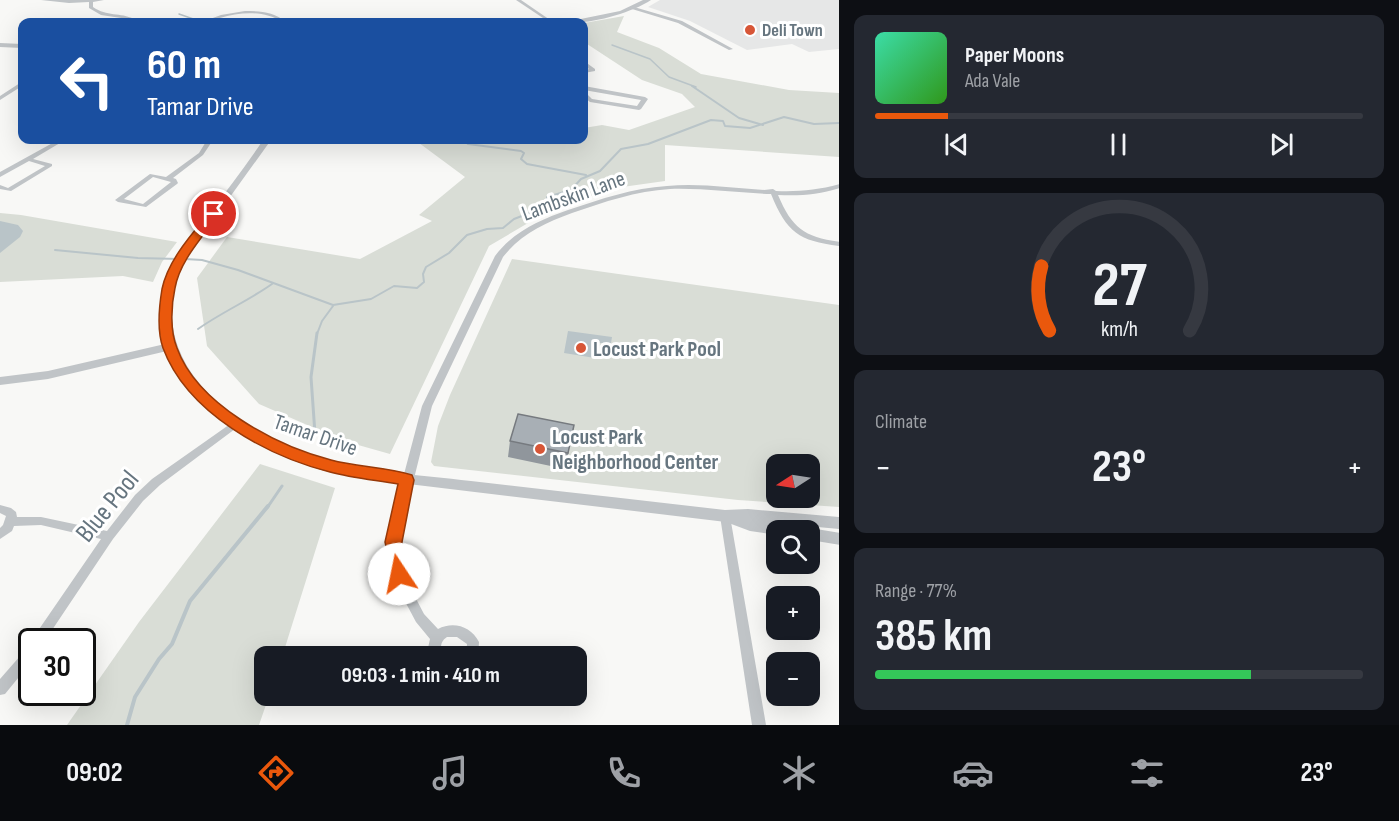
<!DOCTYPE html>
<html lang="en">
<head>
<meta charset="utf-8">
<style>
	:root { --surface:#171b24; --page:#242831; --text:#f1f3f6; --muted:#9ea1a6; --line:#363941; --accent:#ea580c }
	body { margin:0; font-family:"Sofia Sans Condensed",sans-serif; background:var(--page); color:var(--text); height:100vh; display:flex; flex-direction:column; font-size:22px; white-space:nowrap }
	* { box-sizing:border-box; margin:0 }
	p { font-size:20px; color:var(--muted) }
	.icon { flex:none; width:33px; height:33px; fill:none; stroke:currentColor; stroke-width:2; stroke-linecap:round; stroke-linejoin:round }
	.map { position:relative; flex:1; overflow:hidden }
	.panel { display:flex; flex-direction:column; gap:15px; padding:15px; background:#0d0f14; width:560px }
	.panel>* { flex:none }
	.hud { position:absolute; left:18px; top:18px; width:570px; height:126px; border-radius:12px; box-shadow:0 6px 24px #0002; background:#1a4fa0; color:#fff; overflow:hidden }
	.needle { width:39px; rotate:258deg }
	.controls { position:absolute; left:766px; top:454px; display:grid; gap:12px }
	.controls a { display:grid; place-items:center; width:54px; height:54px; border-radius:12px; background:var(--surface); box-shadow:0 6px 24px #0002; font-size:30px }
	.speed { position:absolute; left:18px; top:628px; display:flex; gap:12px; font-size:30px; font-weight:700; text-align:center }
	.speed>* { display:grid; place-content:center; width:78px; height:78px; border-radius:50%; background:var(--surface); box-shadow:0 6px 24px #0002; line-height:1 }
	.speed .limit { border:3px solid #111; border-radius:9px; background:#fff; color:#111 }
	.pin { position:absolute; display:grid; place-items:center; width:51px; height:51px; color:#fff; margin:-26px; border:3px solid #fff; border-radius:50%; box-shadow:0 2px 6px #0007 }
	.me { position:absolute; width:66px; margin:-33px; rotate:349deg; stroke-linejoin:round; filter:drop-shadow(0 0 4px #0008) }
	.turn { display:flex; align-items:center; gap:21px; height:126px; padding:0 30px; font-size:27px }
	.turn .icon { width:78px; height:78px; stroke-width:2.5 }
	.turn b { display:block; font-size:42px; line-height:51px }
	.big { font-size:45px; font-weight:700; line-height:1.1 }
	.panel .tile { flex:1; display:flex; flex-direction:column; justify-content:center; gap:9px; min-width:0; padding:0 21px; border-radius:12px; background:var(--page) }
	.panel .dial { align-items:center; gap:0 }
	.dial svg { height:156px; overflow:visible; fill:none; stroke:var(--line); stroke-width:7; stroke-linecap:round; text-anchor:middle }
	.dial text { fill:var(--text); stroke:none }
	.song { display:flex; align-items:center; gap:18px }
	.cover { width:72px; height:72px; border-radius:9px; background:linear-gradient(135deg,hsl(160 70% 55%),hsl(110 70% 35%)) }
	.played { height:6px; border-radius:3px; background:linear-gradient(90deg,var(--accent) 15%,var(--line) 15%) }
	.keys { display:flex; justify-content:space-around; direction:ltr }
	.heat { display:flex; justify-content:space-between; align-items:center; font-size:33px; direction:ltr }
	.charge { height:9px; border-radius:4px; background:linear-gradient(90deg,#34c759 77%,var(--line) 0) }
	.trip { position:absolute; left:254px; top:646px; width:333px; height:60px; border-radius:12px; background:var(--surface); box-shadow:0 6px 24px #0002; font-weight:700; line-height:60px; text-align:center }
	.menu { display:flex; height:96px; justify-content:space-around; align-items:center; background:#090b0e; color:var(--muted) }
	.menu .icon { width:42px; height:42px }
	.menu .on { color:var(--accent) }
	.menu b { font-size:27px; color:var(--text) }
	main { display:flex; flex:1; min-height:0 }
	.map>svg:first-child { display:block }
</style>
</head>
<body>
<main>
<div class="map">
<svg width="840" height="725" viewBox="0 0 840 725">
	<rect width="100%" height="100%" fill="#f8f8f6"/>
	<path fill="#e6e7e7" d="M660 0H839V49L809 52 792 44 747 50 690 21 648 7Z"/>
	<path fill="#d9ddd6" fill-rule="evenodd" d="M624 16 617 32 659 48 701 74 789 90 839 93V157L665 145V181L615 188 540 216 489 246 390 454 344 441 259 404 207 346 197 278 227 237 360 259 432 221 419 215 465 177 415 140H411H498L506 142 520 140H584V128L602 125 629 130 695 107 682 94 642 80 584 42V23Z
		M0 213 21 215 177 242 162 262 153 282 123 276 0 282Z
		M512 259 839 305V507L738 500 434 466 431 462 438 426 450 395ZM777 465H810V498H777Z
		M260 464 335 488 282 657H264V696H269L259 725H67L139 622Z"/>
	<path fill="#b9c4c8" d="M0 221 18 225 23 231 20 237 0 253Z
		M568 331 612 337 611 343H597L595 358 564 353Z"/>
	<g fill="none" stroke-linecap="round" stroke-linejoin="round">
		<path stroke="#b9c4c8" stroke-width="1.5" d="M179 14 199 21
			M612 45 650 59 669 77 696 87"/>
		<path stroke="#b9c4c8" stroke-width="2" d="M692 86 739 118 763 125
			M464 140 468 144 521 151 524 153 521 159 527 164 586 175
			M55 250 138 258 179 259
			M185 259 202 260 238 270 333 305 371 299 394 286 417 288 424 282 423 274 426 267 449 253 467 235 487 229 503 228 514 219 535 211 547 202V197L571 190 581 179 600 171 621 149 648 144 711 120 723 121 725 126 750 128 784 117 814 124 840 123
			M198 329C222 312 248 301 272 284
			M317 334 322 321 333 306"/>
		<path stroke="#b9c4c8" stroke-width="3" d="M315 434 311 377 317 333
			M267 508 282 486"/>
		<path stroke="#b9c4c8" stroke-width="4" d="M127 725 135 697 159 659 172 644 190 601 268 506"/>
		<path fill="#c0c4c7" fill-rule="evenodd" d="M41 0H104L93 2V7C107 17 120 12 134 19L127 22H122L128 19 101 15 89 8V2L69 3Z
			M516 0H521L553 22H549Z
			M634 7 682 21 733 49 729 50 678 23 632 9Z
			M245 11C261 11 274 12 286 22H282C264 10 240 12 220 18 214 20 208 23 202 22L221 15Z
			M584 61 595 69V71L584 73V71L589 69 584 65Z
			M20 83H22V86L0 100V96Z
			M584 86 645 97 648 99 641 109 639 110 590 102 584 97V92L586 93 592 99 637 106 641 100 584 90Z
			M58 140H65L33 159 52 164V166L11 191 0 189V185L8 188 45 166 29 161 0 177V172Z
			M207 140H213L203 155 173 178 176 179 178 183 177 184 146 207 118 202 115 200 150 174 166 177 199 153ZM153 177 171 182 143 204 124 199Z
			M840 184V188C819 195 799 196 778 195 792 228 804 237 840 242V246C799 241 787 233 771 194 737 193 704 188 670 189 636 191 604 202 572 213 545 223 521 234 503 257L432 406 401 531V555L412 591 424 614 438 629C453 621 471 626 479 642L478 657H466L467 644 457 637H447C439 642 441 649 442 657H430L428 648 430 639 416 622 400 592 389 555V531L422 406 495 256C514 231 540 220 568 210 601 199 633 188 667 186 699 183 732 188 764 190L773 189 776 191C798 192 818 190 840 184Z
			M236 421 239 422 241 424 239 426 160 485 143 501 113 539 44 642H32V644L31 642 33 638 101 539 41 525 14 526 12 531 0 539V528L3 525 6 516 0 513V505L11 508 16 512 17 517H41L107 531 135 495 152 479 233 422Z
			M725 512 729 513 730 516 766 725H752L720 516 721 513Z
			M32 645V661L5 694 0 695V679L28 647Z"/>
		<path fill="#c0c4c7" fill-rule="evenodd" d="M643 0H651C631 13 590 25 566 22L620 11Z
			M0 43 22 44V48L0 47Z
			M263 140H271L189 254C132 352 228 429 314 456 365 472 419 475 471 481 556 491 640 500 725 510L748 509 840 517V529L786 524 796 527 798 531H777V535L750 531 726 522 367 479C302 466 240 444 195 394 184 383 172 367 167 351L48 379 0 385V377L48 371 165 344C149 291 177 255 208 215 227 190 246 166 263 140Z
			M810 528 840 533V545L810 540V531H804Z"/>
	</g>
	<path fill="#90969c" d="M574 425 565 469 508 457 510 441Z"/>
	<path fill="#a8afb5" stroke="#767a7f" stroke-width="1.5" d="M518 414 574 425 568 453 510 441Z"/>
	<path fill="#ea580c" stroke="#983908" stroke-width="1.5" d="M214 211 219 214C203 237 180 260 175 288 171 306 170 331 177 348 197 404 276 446 331 460 357 467 386 467 412 475L414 480 402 542 408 574 406 579 399 582 393 579 385 542 398 484C375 480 352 478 330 472 267 456 187 413 163 348 157 331 159 307 162 289 168 260 192 234 210 212Z"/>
	<g fill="#d75637" stroke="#fff" stroke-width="2">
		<circle cx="750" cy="30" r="6"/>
		<circle cx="581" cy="348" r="6"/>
		<circle cx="540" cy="449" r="6"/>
	</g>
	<g text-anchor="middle" stroke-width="6" stroke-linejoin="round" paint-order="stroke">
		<g font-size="18" font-weight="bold" fill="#66757f" stroke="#fff" text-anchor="start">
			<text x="762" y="36">Deli Town</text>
		</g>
		<g font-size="22" fill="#66757f" stroke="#fff">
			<text transform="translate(573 195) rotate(-20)" y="8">Lambskin Lane</text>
			<text transform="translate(316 434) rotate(19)" y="8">Tamar Drive</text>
		</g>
		<g font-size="22" font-weight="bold" fill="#66757f" stroke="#fff" text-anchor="start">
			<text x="593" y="356">Locust Park Pool</text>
			<text x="552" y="444">Locust Park<tspan x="552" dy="25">Neighborhood Center</tspan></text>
		</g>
		<g font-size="27" fill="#66757f" stroke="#fff">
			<text transform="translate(107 506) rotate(-51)" y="9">Blue Pool</text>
		</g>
	</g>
</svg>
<div class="controls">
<a><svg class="needle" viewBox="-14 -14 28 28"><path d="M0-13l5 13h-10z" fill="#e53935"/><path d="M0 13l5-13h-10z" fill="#9ea1a6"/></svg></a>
<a><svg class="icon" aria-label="search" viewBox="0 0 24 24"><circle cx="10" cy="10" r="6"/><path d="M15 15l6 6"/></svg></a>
<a>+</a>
<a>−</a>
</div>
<div class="speed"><div class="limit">30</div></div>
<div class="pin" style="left:214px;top:214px;background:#d93025"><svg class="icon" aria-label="arrive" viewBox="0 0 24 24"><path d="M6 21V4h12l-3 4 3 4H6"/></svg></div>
<svg class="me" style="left:399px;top:574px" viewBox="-20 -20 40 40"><circle r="19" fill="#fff"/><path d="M0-13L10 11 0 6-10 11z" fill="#ea580c"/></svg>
<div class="trip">09:03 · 1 min · 410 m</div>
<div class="hud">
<div class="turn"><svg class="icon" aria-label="left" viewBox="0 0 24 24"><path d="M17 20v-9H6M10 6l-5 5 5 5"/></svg><div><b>60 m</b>Tamar Drive</div></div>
</div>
</div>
<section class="panel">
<div class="tile">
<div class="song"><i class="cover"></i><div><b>Paper Moons</b><p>Ada Vale</p></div></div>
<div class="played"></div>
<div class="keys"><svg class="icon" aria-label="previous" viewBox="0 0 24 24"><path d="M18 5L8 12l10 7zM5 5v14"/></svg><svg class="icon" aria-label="pause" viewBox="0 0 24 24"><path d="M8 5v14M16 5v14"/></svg><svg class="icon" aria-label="next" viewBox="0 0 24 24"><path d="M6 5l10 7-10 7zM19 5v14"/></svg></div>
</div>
<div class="tile dial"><svg viewBox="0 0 100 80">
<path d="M14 69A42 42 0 1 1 86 69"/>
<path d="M14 69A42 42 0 0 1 10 36" stroke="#ea580c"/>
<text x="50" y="56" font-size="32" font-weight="700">27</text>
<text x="50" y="72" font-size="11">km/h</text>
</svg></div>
<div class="tile"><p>Climate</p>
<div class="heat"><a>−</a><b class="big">23°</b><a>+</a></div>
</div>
<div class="tile"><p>Range · 77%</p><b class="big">385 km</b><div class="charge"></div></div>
</section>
</main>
<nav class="menu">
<b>09:02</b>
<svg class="icon on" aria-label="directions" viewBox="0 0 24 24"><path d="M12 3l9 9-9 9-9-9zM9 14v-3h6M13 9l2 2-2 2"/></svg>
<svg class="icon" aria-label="music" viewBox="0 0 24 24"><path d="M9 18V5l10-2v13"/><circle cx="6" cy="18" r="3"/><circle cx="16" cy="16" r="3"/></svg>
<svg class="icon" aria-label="phone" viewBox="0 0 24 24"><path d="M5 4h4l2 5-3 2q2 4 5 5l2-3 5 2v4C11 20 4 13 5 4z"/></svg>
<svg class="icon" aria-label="climate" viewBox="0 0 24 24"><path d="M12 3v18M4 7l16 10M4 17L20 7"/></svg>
<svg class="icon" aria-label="car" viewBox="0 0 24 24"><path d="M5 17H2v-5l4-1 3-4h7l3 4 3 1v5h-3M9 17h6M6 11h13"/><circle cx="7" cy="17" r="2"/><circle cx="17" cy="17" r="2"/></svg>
<svg class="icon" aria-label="filters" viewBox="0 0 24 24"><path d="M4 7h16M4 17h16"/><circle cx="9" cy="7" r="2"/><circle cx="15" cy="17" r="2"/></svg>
<b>23°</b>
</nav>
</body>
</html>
